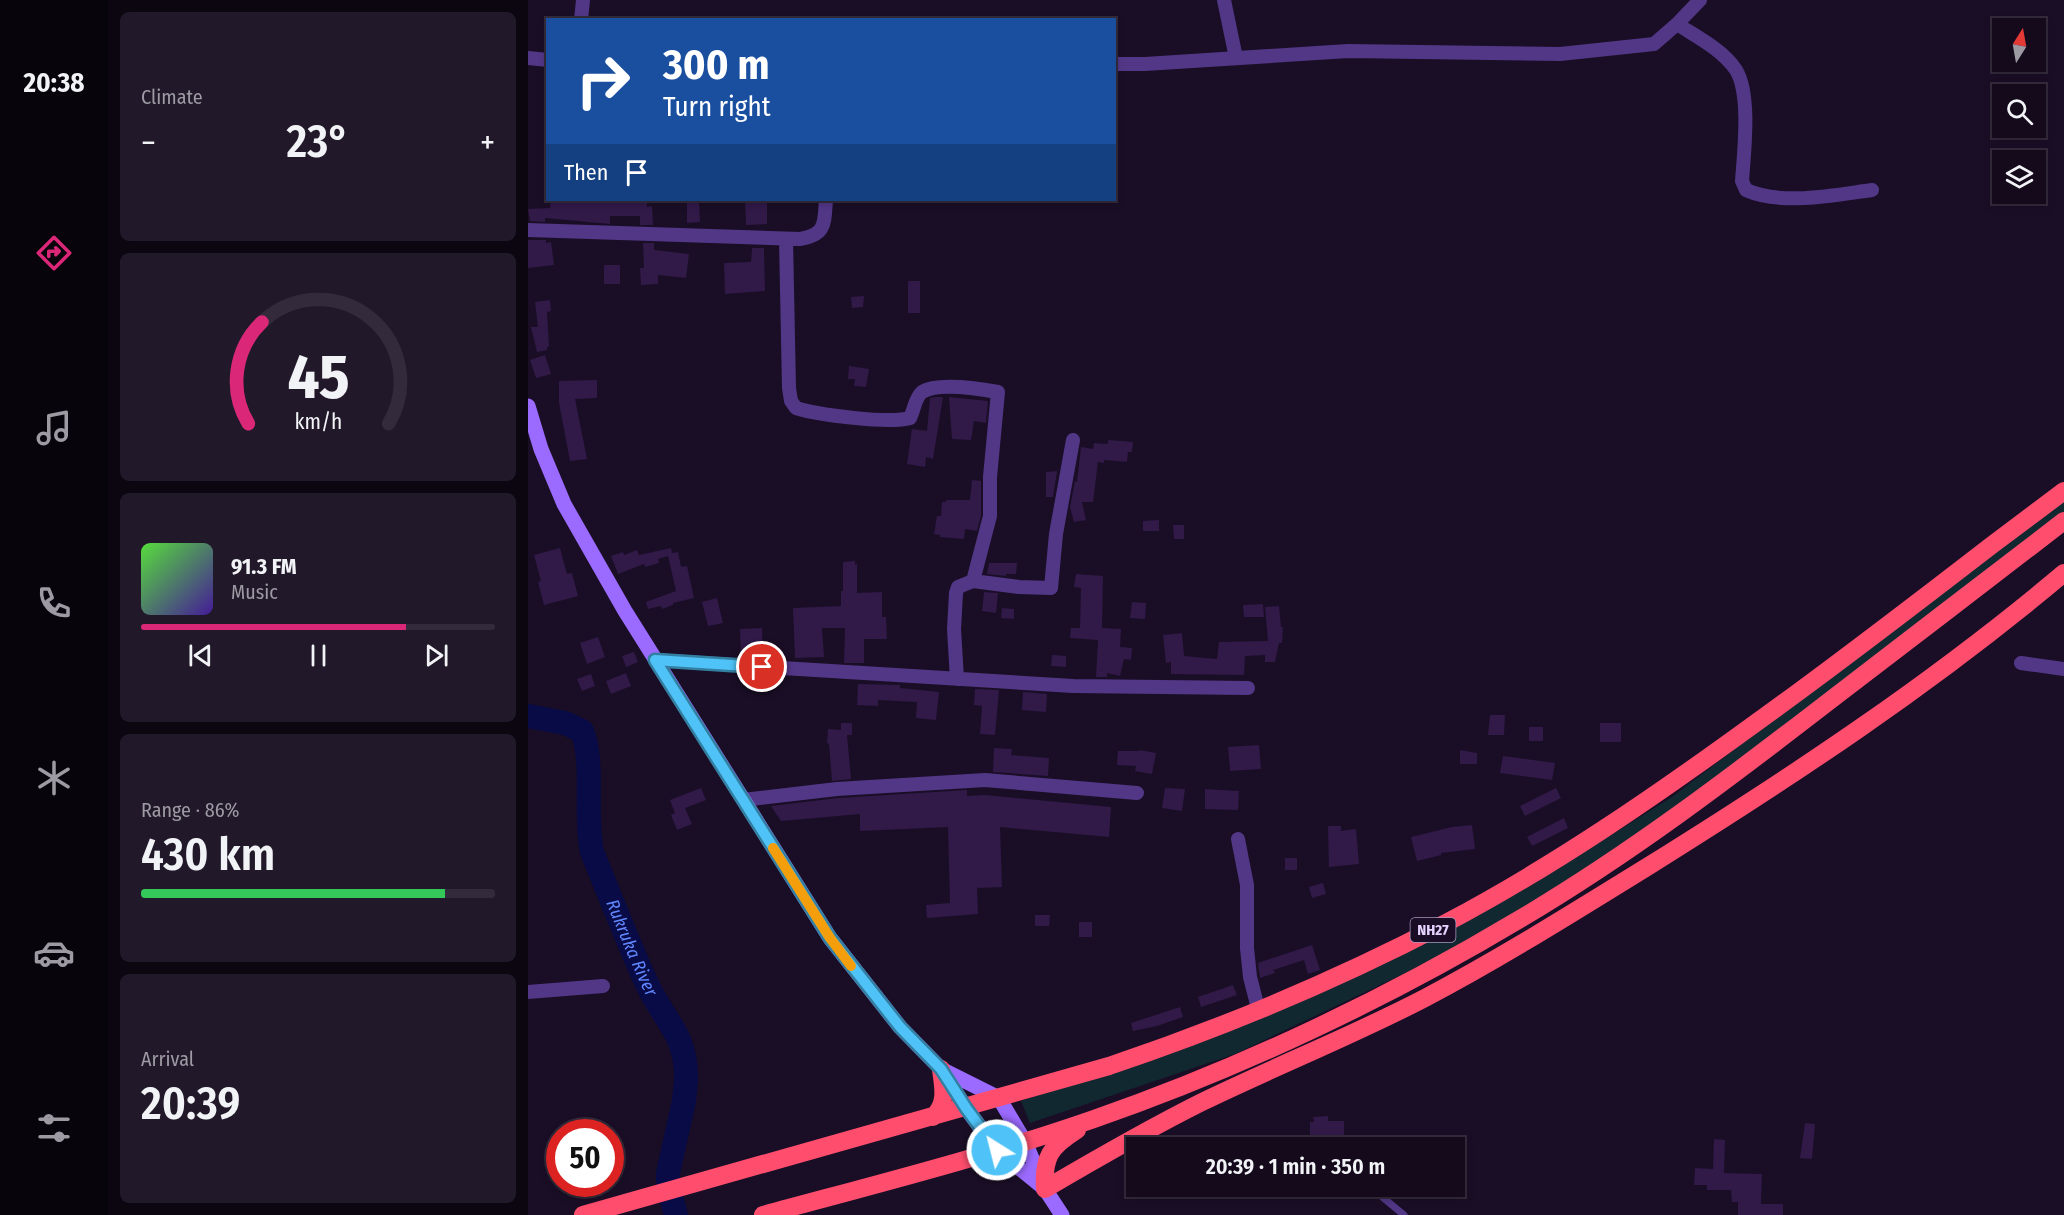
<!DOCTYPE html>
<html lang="en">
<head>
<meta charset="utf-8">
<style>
	:root { --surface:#140a1c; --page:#211829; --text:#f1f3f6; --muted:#9d9aa3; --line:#332b3b; --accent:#db2777 }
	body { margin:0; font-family:"Fira Sans Condensed",sans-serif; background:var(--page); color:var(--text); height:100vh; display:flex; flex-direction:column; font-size:22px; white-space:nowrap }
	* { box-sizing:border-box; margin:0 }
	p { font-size:20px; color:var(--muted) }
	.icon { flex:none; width:33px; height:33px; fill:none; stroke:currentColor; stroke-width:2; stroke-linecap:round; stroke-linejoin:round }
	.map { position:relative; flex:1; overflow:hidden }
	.side { display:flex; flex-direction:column; gap:12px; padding:12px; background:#0b060f; width:420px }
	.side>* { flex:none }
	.banner { position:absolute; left:18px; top:18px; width:570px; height:183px; border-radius:0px; box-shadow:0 3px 9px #0003,0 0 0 2px var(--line); background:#1a4fa0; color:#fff; overflow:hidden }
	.needle { width:39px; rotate:11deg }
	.controls { position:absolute; left:1464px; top:18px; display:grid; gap:12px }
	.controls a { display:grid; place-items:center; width:54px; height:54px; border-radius:0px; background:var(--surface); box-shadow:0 3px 9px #0003,0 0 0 2px var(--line); font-size:30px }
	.speed { position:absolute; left:18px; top:1119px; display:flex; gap:12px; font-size:30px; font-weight:700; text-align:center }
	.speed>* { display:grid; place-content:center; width:78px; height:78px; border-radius:50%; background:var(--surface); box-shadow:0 3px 9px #0003,0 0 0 2px var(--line); line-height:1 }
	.speed .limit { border:9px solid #d22; background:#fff; color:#111 }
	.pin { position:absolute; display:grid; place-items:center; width:51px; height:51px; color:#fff; margin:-26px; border:3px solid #fff; border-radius:50%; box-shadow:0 2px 6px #0007 }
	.me { position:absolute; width:66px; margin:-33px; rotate:324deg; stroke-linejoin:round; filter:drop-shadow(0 0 4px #0008) }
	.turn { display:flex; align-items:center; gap:21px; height:126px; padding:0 18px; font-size:27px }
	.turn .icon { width:78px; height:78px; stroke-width:2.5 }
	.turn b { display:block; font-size:42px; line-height:51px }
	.then { display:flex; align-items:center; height:57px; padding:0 18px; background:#0003; gap:12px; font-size:22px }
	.big { font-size:45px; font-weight:600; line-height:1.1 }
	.side .tile { flex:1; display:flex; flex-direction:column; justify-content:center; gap:9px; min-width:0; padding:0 21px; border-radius:9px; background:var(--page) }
	.side .dial { align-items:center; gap:0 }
	.dial svg { height:156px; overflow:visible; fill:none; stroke:var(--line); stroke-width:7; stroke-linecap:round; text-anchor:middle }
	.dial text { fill:var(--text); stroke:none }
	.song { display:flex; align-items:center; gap:18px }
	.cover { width:72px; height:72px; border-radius:9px; background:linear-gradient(135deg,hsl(110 70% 55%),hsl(260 70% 35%)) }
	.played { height:6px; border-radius:3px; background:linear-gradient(90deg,var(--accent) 75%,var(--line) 75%) }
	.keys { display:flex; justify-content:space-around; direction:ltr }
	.heat { display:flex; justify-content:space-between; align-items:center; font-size:33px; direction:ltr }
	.charge { height:9px; border-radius:4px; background:linear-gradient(90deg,#34c759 86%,var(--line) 0) }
	.trip { position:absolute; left:598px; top:1137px; width:339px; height:60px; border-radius:0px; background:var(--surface); box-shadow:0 3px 9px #0003,0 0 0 2px var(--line); font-weight:600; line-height:60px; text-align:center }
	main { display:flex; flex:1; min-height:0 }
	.tabs { display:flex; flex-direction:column; width:108px; justify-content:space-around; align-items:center; background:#08040b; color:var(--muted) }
	.tabs .icon { width:42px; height:42px }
	.tabs .on { color:var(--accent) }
	.tabs b { font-size:27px; color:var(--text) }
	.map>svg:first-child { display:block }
</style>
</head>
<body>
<main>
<nav class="tabs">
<b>20:38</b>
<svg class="icon on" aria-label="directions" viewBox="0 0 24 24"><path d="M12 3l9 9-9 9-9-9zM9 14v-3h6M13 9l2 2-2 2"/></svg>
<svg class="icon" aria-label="music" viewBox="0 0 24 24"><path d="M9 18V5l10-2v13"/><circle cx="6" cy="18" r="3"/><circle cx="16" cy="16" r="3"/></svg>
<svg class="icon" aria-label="phone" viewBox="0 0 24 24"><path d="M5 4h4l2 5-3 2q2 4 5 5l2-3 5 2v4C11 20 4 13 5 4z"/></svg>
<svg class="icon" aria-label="climate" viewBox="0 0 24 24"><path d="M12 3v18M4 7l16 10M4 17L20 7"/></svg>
<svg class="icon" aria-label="car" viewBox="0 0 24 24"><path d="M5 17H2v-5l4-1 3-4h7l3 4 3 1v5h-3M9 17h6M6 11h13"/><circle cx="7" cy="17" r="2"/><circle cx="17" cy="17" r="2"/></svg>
<svg class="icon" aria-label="filters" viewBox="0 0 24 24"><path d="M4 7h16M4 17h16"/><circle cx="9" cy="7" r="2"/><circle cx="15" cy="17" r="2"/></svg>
</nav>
<section class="side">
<div class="tile"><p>Climate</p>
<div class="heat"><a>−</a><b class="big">23°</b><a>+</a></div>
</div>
<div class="tile dial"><svg viewBox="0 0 100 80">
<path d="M14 69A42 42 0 1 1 86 69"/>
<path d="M14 69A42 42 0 0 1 21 17" stroke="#db2777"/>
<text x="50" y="56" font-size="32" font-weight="700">45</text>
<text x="50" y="72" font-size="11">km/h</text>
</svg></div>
<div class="tile">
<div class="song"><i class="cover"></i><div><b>91.3 FM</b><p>Music</p></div></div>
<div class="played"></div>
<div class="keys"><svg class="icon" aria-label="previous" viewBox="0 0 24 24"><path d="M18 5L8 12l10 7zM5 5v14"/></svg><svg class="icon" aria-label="pause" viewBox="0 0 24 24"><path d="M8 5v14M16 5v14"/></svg><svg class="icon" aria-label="next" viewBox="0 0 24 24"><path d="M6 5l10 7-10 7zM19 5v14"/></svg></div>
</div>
<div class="tile"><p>Range · 86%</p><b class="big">430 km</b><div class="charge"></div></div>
<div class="tile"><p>Arrival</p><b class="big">20:39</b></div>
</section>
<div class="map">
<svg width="1536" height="1215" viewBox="0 0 1536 1215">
	<rect width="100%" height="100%" fill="#1a0e26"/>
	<path fill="#112831" d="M1536 499V514L1155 806 1009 901 915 955 707 1054 502 1123 493 1101 698 1032 907 939 1000 887 1144 797Z"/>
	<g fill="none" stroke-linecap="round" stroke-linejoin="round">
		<path stroke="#080b46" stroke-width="24" id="s1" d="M0 716 37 723 54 731C67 763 56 815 64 852 82 896 99 940 119 984 136 1021 159 1034 158 1080L156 1101 140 1173V1186L148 1215"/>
	</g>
	<path fill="#311948" d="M23 200H119V207L124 206 125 225H112V216H82V224L17 218V222L2 221 0 209 22 208Z
		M217 200H239V224L218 225Z
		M171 201 172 222 159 223V202Z
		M0 240H18V243L23 242 26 265 0 268Z
		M115 243H126V250L161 254 158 278 130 275V284L113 285 112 268H116Z
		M224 248H236L237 291 197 294 196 263 223 262Z
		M76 265H92V284H76Z
		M380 281H392V313H380Z
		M336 296 335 307 324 308 323 297Z
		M22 300 23 311 19 312 21 346 19 347V350L9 352 3 327H10L7 302Z
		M17 355 23 374 8 378 2 360Z
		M321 366 341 369 338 387 326 386 327 379H320Z
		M69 380V398L47 399 59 459 42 461 31 403V381Z
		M408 397H415L405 459 398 457 397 467 379 464 384 429 399 431 402 398Z
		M421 397 460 401 458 423 446 421 443 440 424 439Z
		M580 440 605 442 604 452H600L599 462 576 460V463L570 462 565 502H554L558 520 546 522 542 507 547 481 549 482 553 447 565 449 566 443 580 444Z
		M529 471 525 497H518V472Z
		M444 480 453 481V515L449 531 437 529 436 539 412 537V535L406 534 409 516H413L414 502H418V500H442Z
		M631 520V531H615V521Z
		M645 525H656V539H646Z
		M32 548 39 574 44 573 50 596 16 605 10 582 13 581 6 555Z
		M143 548 144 553 150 552 153 567 159 566 166 598 145 603V605L134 609 133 606 120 609 118 602 148 591 140 556 130 559 131 563 117 567 116 564 90 574 83 556 95 552 96 555 109 550 111 555Z
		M327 561V565L329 564V593L354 592V617H358L359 639H336V663H316L317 628H294L296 657 267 658 265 608 313 606V591H315V562Z
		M461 563H489L488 574H478V576L459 574Z
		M548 574 575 576 574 628 593 629 592 647 604 648 603 660 596 659 592 676 579 673V677H568L570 640 542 638 543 628H552L553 588 546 587Z
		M456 592 470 593 468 613 454 611Z
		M189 598 195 623 180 626 174 602Z
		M604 602 618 603 617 619 602 618Z
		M735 604 736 617H716L715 605Z
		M751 606 753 627H755L754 643H751L747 662H737V655L717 656 716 675 643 674V662L638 663 635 635 654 633 656 656 689 659 691 642 740 641 737 607Z
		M474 608 486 609V619L473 618Z
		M234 628 235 658 213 656 212 629Z
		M70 637 77 657 59 664 52 643Z
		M106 652 110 662 98 667 94 656Z
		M524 655 538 656V667L523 666Z
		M98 673 103 686 83 694 78 681Z
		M63 674 67 686 54 691 49 679Z
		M330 684 372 685V688L411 692 408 720 388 718 389 702 350 700V706L329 705Z
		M447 689 471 690 467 735 452 734 454 706 446 705Z
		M495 692 519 694 518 712 494 710Z
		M962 715H977L976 735H960Z
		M313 723H324V735H319L323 779 304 781 301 744 299 743 300 729 313 730Z
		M1072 723H1093V742H1072Z
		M1001 727H1015V741H1001Z
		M731 745 733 769 702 771 700 747Z
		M466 748 484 749 483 755 521 758 520 776 465 772Z
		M611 750 628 753 624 774 607 771 608 766 589 765 590 751H611Z
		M932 750 949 753V764H932Z
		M975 756 1027 763 1024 780 972 773Z
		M173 788 178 800 157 808 164 824 149 830 143 815 147 813 142 800Z
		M637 788 657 789 654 811 634 808Z
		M1028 788 1033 798 997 816 992 806Z
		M677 789 711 791 710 810 677 809Z
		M439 790V796L457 795 583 807 581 837 472 827 474 887 449 888 450 914 399 918 398 905 422 903 420 827 332 831V814L253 821 243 806 310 798Z
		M1036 818 1040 828 1004 846 999 837Z
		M944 825 947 849 913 853V855L889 861 883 837 924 827Z
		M800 826H813V831L828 829 831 864 801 867Z
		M757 858H769V870H757Z
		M795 883 798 894 784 898 781 887Z
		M507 915H522L521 926H507Z
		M551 922H564V937H551Z
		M784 945 792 970 780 974 776 960 745 970 747 973 732 978 730 963Z
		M705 985 709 995 673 1007 670 997Z
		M652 1007 655 1017 629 1026 605 1031 603 1023Z
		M800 1116V1121H816V1148H782V1122H786L785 1117Z
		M1277 1123 1287 1124 1284 1159 1272 1158Z
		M1186 1139 1197 1140 1196 1173 1234 1174 1233 1204H1255V1215H1210V1202H1204L1203 1190H1179V1185H1166L1167 1168 1185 1169Z"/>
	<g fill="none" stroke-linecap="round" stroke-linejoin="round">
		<path stroke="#523787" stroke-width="7" d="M841 1186 876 1215"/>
		<path stroke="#523787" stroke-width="14" d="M696 0 708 58
			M53 20 55 0
			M1149 24C1169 37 1195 50 1208 70 1223 94 1216 153 1214 181L1218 190C1254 206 1306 195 1344 190
			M0 58 20 60
			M586 64H617L820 51 1032 54 1126 44 1149 24 1172 0
			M0 230 272 239C299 235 296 222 298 200
			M258 239 261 388 263 401 268 408C290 415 361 424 382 418 386 410 387 398 394 392 410 382 453 389 470 392L462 477V516L445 581
			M127 660 545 686 720 688
			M1493 663 1536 669
			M429 679 426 629 428 593 430 587 445 581 491 587 523 588 528 534 545 440
			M215 800 309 789 457 780 609 793
			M710 839 719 885V948L722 977 731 1012
			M0 992 75 986"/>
		<path stroke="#9b6aff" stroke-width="15" d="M0 406 13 449 36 504 97 611 302 938 372 1027 413 1069 438 1108 469 1150 517 1189 497 1142 471 1098 413 1069
			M517 1189 534 1215"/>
		<path stroke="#ff4e6d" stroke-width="18" d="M405 1117C420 1103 415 1087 413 1069
			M549 1130C522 1147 515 1157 517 1189 568 1159 620 1129 674 1102 748 1066 824 1036 897 998 973 958 1046 912 1119 867 1265 776 1404 684 1536 573
			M55 1215 581 1066C697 1027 809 980 918 923 1026 866 1126 797 1225 725 1306 667 1385 606 1464 545 1488 527 1512 509 1536 491
			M235 1215C345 1185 457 1157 566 1119 711 1069 860 998 992 919 1102 854 1203 777 1304 699 1381 640 1459 580 1536 521"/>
	</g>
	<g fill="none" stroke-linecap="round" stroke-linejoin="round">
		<defs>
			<path id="route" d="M234 667 127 660 302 938 372 1027 413 1069 438 1108 469 1150"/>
		</defs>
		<use href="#route" stroke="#337fa1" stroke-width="15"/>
		<use href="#route" stroke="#4fc3f7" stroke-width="10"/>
		<path stroke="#f59e0b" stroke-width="10" d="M245 848 302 938 323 966"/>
	</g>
	<g text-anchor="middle" stroke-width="6" stroke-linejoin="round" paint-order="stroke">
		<rect fill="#1a0e26" stroke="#a998be" stroke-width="1.5" x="882.5" y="918" width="45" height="24" rx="4.5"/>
		<g font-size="15" font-weight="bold" fill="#e6d3ff">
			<text x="905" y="935">NH27</text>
		</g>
		<g font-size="18" font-style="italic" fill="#6186ff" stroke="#1a0e26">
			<text dy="6" stroke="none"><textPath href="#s1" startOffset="282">Rukruka River</textPath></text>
		</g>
	</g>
</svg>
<div class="controls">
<a><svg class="needle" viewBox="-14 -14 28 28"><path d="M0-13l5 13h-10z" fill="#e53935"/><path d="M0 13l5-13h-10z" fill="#9d9aa3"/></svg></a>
<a><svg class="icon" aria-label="search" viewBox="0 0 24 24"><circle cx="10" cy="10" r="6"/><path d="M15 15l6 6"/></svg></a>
<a><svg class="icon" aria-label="layers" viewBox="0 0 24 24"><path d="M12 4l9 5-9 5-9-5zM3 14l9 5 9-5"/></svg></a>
</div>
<div class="speed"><div class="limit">50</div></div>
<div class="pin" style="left:234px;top:667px;background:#d93025"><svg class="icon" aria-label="arrive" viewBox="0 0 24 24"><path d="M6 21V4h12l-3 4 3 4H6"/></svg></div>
<svg class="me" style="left:469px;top:1150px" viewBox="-20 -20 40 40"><circle r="17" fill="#4fc3f7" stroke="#fff" stroke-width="3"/><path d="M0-11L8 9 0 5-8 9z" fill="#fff"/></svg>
<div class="trip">20:39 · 1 min · 350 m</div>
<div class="banner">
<div class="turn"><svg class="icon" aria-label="right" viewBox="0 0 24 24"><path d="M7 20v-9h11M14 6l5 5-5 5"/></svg><div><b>300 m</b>Turn right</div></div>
<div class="then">Then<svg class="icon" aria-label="arrive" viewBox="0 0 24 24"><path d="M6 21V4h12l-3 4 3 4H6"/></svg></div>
</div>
</div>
</main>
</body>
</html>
